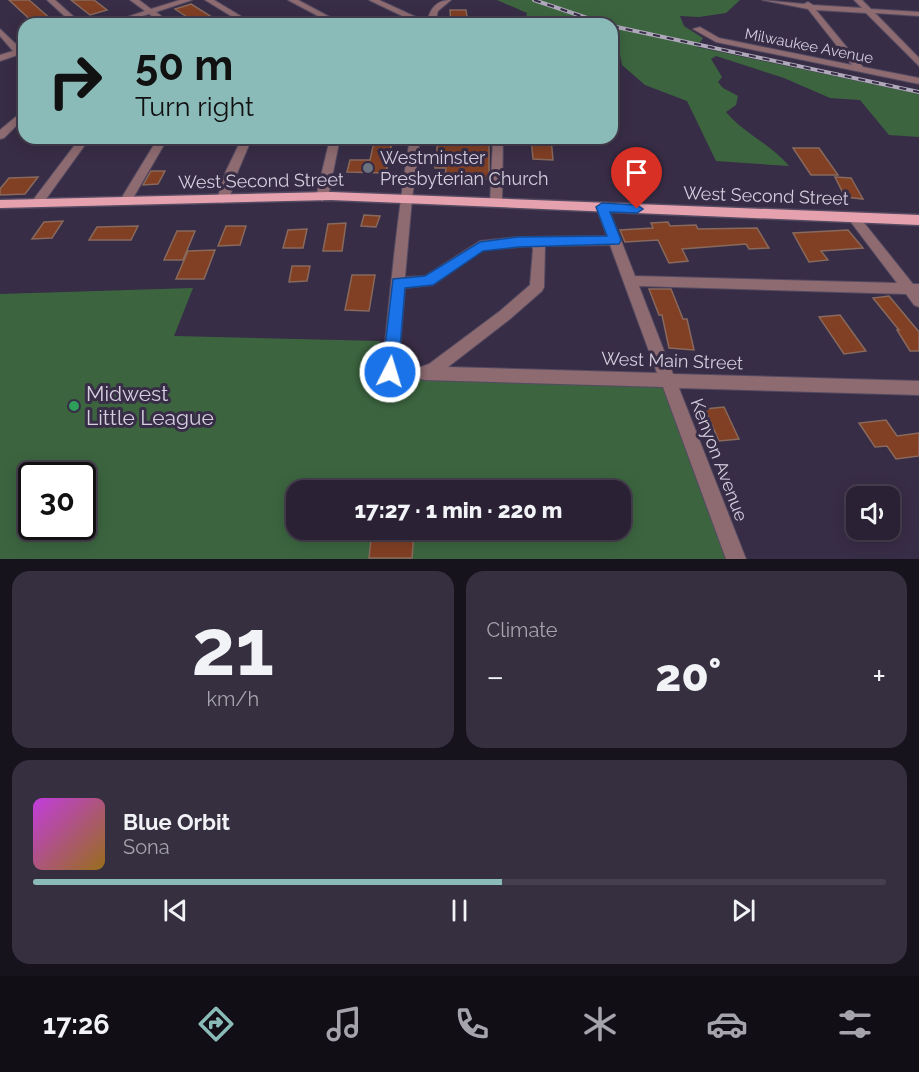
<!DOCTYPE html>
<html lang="en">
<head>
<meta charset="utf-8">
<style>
	:root { --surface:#2a2234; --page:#362f40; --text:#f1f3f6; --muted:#a5a4ac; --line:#463f4f; --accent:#8bbbb9 }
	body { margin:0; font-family:Raleway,sans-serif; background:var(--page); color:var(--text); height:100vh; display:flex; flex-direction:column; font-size:22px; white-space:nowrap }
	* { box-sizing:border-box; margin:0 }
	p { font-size:20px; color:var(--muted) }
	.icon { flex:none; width:33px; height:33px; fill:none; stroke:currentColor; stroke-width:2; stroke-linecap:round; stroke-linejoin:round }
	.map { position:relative; height:559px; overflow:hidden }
	.side { display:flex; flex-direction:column; gap:12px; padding:12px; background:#17131d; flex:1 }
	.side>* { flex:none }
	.guide { position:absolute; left:18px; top:18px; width:600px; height:126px; border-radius:18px; box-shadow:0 3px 15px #0003,0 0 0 2px var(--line); background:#8bbbb9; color:#111; overflow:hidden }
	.fabs { position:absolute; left:846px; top:486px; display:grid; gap:12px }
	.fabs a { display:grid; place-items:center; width:54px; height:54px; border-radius:12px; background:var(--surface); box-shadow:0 3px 15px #0003,0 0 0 2px var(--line); font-size:30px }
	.speed { position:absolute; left:18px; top:462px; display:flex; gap:12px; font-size:30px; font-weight:700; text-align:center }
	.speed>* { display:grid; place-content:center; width:78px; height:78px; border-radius:50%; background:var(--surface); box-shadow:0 3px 15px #0003,0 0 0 2px var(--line); line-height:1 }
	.speed .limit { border:3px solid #111; border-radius:9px; background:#fff; color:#111 }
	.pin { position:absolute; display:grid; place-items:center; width:51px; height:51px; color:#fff; margin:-62px -26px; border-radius:50% 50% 50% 0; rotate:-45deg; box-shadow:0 0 6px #0007 }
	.pin .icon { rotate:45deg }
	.me { position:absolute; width:66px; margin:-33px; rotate:5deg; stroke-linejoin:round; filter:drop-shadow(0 0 4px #0008) }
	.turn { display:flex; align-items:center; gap:21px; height:126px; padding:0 18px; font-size:27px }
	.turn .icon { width:78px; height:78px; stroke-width:2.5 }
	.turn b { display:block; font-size:42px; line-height:51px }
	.big { font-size:45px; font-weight:800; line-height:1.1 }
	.side .widget { flex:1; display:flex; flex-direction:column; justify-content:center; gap:9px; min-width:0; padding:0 21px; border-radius:18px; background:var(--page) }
	.side .dial { align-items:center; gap:0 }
	.dial b { font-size:78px; line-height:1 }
	.song { display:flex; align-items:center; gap:18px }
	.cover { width:72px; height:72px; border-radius:9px; background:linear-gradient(135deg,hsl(290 70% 55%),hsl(40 70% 35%)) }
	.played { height:6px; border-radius:3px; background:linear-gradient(90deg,var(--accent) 55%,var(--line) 55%) }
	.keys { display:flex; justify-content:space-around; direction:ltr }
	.heat { display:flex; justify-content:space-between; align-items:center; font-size:33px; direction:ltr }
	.side .tiles { flex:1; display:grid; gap:12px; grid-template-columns:1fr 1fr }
	.widget:last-child { grid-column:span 2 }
	.trip { position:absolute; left:286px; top:480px; width:345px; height:60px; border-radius:18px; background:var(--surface); box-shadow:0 3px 15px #0003,0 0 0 2px var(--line); font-weight:800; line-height:60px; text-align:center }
	.menu { display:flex; height:96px; justify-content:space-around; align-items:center; background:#110e15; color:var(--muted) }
	.menu .icon { width:42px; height:42px }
	.menu .active { color:var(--accent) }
	.menu b { font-size:27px; color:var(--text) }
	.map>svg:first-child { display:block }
</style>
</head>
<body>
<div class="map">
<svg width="919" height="559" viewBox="0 0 919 559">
	<rect width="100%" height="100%" fill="#382d46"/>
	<path fill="#3c653f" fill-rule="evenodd" d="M497 0H740L726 13 699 17 680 16 684 26 703 38 697 47 919 94V137L889 135 860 100 830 98 784 78 716 56 711 59 722 77 718 82 723 88 738 96 736 105 726 112C744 134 771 144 789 166L716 161 687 101 645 85 622 65 618 45 612 43V24H519L525 22 527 13Z
		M193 288 174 336 380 341 377 371 661 380 727 559H0V294ZM32 476H82V526H32ZM297 490H621V530H297Z"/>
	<path fill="#813f24" stroke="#88695c" stroke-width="1.5" d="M9 0H29L52 20 35 24Z
		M71 0H94L107 10 90 15Z
		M191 4 212 17 196 23 175 9Z
		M450 10H466L468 24H451Z
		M438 138H448V142H458V145H489V179L465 178V186H444L446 168H435Z
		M531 138H551L553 160 533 159Z
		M374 142H392L386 173 347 172 350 160H370Z
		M793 148H819L838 175H811Z
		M151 171H165L158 184 143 185Z
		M38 177 25 194 0 195V189L9 178Z
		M835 177 851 178 863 199 845 197Z
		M364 215 380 216 376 227 361 226Z
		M63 221 52 238 32 239 44 222Z
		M668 222 670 226 696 225 698 229 757 228 769 248 749 249 746 244 682 249 688 261 669 263 658 240 625 242 620 230 653 228 651 223Z
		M346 223 342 251H323L328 224Z
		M138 226 131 240H89L97 227Z
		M226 226H246L240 245 218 246Z
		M307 229 303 248H283L288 230Z
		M848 230 863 248 821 251 828 260 809 262 793 233Z
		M177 231H195L183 260H164Z
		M215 250 204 279H176L188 251Z
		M292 266H310L307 281 289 282Z
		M352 275H375L369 311 345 310Z
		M649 289H671L683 319H687L694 350 669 348 662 315H659Z
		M889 296 919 332V351H910L897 330H899L873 298Z
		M840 315 866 351 844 354 819 317Z
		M724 407 739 439 719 441 705 409Z
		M886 420 897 436 919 433V456L896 459 887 446 875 447 859 423Z
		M372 531 414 532 412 558H369Z"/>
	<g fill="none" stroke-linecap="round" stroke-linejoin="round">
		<defs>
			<path id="minor" d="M47 0H55L82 24H73Z
				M130 0H139L151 9 180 0H192L156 12 172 24H163L149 14 118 24H106L145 11Z
				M205 0H214L254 24H244Z
				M288 0H298L343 24H333Z
				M369 0H379L427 22C430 9 436 0 451 0L438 11 435 24H419Z
				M762 0 804 4 808 2 813 5 862 8 854 0H862L871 9 919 12V16L875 13 919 58V66L866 13 816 10 863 67 919 78V84L716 42 693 29 700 27 719 38 852 65 808 9Z
				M0 29 20 48 24 47V53L0 61V55L13 51 0 36Z
				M24 110V118L4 138 0 139V130Z
				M80 138H90L41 206H33L31 203 33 200Z
				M158 138H168L129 205H121L119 202Z
				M242 138H252L238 171 229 199 223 203 219 202 217 199 226 171Z
				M330 138H340L328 197 322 201 316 197Z
				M410 138H420L412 199 405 277 425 276 480 241 518 237 607 236 596 207 602 203 608 207 635 276 897 283 847 217 849 214H857L913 284H919V307L914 305 906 294 639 286 673 374 919 381V395L679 388 746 559H726L663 387 424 380 418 378 416 373 418 368 429 364 500 311 530 285 533 249 531 246 483 250 433 285 405 288 398 372 395 377 390 379 385 377 382 372C390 294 397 216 410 138ZM610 245 657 373 448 367 510 319 542 291 544 287 545 246Z
				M493 138H503L502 203 496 207 490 203Z"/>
			<path id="major" d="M331 192 919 215V225L331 200 0 208V200Z"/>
		</defs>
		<use href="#minor" stroke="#544a61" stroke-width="2"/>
		<use href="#major" stroke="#544a61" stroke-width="3"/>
		<use href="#minor" fill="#8d6b71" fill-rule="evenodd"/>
		<use href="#major" fill="#e6a1ae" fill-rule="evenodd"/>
		<defs>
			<path id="rail" d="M534 0 605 24
				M612 26 919 92"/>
		</defs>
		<use href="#rail" stroke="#b0a9bb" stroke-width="4"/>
		<use href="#rail" stroke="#382d46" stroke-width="2" stroke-dasharray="7" stroke-linecap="butt"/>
	</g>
	<path fill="#1a73e8" stroke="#114b97" stroke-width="1.5" d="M602 203 637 205 643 209 637 213 610 212 621 240 619 244 518 247 483 251 433 285 405 288 398 372 395 377 390 379 384 377 382 372 393 279 425 276 480 242 518 237 607 236 596 207Z"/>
	<circle fill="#6b7280" stroke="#382d46" stroke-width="2" cx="368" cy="168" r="6"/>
	<circle fill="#2e9e5b" stroke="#382d46" stroke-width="2" cx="74" cy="406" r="6"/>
	<g text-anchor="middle" stroke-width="6" stroke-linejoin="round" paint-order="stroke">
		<g font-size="15" fill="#d4cede" stroke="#382d46">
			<text transform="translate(809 46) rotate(11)" y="5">Milwaukee Avenue</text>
		</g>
		<g font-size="18" fill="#d4cede" stroke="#382d46" text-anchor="start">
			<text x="380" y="164">Westminster<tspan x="380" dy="21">Presbyterian Church</tspan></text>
		</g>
		<g font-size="18" fill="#d4cede" stroke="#382d46">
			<text transform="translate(261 181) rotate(-1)" y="6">West Second Street</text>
			<text transform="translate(766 196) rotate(2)" y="6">West Second Street</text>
			<text transform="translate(672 361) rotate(2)" y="6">West Main Street</text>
			<text transform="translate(719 460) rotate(69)" y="6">Kenyon Avenue</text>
		</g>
		<g font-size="21" fill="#d4cede" stroke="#382d46" text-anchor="start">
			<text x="86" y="401">Midwest<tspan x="86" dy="24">Little League</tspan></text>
		</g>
	</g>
</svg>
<div class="fabs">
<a><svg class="icon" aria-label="sound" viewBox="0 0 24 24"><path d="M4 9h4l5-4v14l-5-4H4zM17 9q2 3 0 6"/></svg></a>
</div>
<div class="speed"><div class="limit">30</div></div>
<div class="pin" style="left:637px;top:209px;background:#d93025"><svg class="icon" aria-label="arrive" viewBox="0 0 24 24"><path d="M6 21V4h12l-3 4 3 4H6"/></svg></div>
<svg class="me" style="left:390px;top:372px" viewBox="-20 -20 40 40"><circle r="17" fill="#1a73e8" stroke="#fff" stroke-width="3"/><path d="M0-11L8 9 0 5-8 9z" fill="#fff"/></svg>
<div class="trip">17:27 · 1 min · 220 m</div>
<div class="guide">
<div class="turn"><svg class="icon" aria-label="right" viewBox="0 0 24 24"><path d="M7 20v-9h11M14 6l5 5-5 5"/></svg><div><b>50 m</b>Turn right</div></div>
</div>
</div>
<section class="side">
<div class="tiles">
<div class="widget dial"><b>21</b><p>km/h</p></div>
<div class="widget"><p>Climate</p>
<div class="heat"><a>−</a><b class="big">20°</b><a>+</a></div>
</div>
<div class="widget">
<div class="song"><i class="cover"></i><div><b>Blue Orbit</b><p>Sona</p></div></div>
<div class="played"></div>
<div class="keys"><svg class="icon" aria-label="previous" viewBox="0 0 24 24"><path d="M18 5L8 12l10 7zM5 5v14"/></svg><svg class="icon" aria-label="pause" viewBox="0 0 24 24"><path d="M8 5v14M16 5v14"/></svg><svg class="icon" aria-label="next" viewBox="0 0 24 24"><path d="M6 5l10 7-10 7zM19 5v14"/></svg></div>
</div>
</div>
</section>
<nav class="menu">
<b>17:26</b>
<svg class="icon active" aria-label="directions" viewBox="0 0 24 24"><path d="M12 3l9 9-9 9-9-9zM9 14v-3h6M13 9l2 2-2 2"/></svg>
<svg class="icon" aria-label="music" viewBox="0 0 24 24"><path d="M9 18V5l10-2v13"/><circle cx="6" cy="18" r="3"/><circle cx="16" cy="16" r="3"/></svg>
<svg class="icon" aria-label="phone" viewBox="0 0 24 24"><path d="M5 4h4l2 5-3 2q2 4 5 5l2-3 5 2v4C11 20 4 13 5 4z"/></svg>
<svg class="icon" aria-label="climate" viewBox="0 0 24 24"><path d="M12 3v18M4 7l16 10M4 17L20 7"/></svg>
<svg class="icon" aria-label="car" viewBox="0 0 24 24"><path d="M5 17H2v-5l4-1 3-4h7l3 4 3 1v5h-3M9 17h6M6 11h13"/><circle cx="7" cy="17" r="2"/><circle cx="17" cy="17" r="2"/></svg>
<svg class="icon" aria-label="filters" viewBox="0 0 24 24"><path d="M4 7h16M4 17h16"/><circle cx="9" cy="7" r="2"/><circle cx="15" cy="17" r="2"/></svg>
</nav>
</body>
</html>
